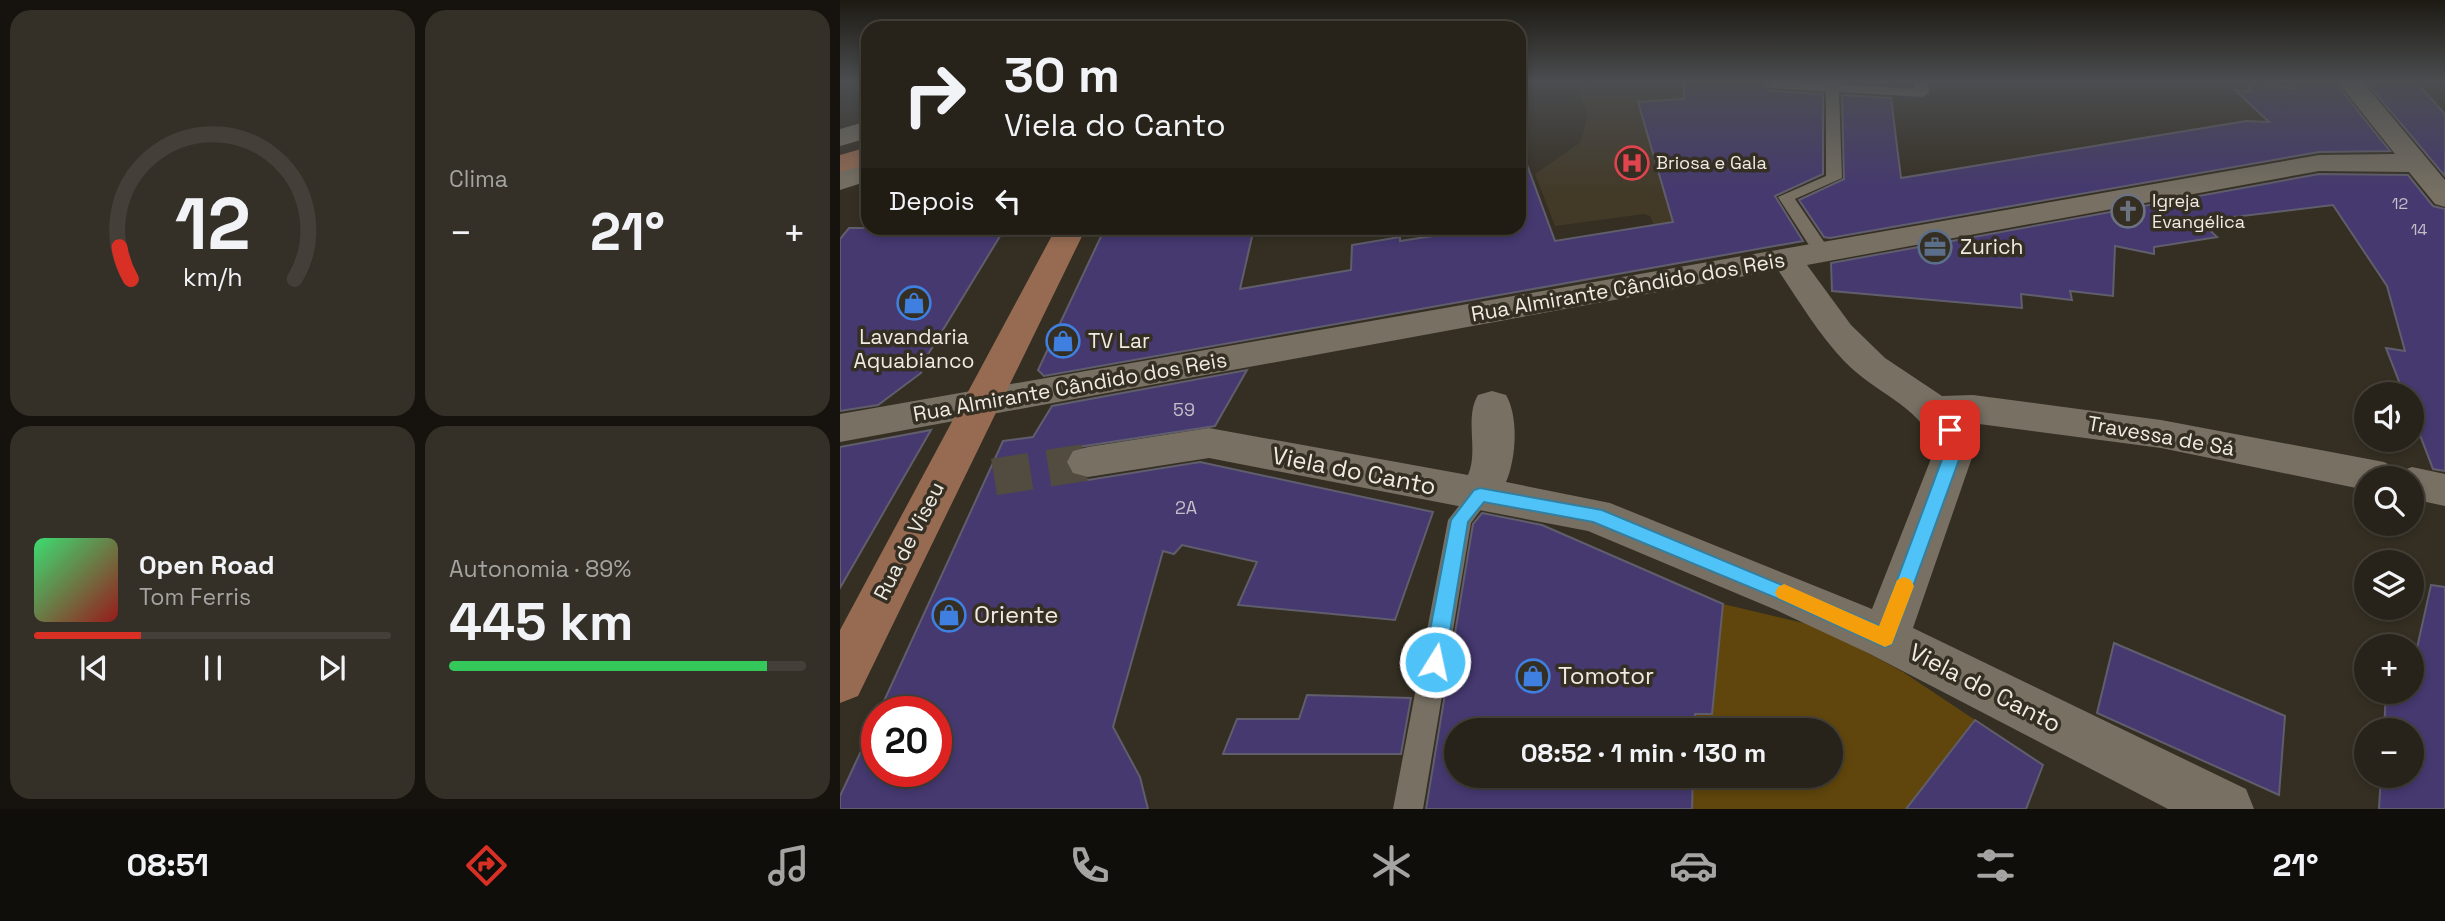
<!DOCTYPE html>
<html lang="pt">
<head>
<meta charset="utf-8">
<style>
	:root { --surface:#28231a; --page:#342f27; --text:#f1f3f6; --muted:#a5a4a2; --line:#444039; --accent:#d93025 }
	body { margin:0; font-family:"Space Grotesk",sans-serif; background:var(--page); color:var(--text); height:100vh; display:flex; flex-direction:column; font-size:26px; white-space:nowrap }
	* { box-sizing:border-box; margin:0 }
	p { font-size:23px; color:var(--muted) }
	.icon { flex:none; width:38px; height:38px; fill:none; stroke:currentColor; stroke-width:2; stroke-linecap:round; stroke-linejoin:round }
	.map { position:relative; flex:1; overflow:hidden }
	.panel { display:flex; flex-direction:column; gap:10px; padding:10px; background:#16130e; width:840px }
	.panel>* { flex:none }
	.banner { position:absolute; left:21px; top:21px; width:665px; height:214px; border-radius:21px; box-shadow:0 4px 10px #0003,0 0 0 2px var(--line); background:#28231a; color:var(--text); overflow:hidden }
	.fabs { position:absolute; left:1514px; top:382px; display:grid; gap:14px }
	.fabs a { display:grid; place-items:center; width:70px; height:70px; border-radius:50%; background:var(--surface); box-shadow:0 4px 10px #0003,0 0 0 2px var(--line); font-size:35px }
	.speed { position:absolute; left:21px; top:696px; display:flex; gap:14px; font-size:35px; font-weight:700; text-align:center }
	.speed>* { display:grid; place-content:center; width:91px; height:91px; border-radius:50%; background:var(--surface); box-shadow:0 4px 10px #0003,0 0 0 2px var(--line); line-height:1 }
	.speed .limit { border:10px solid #d22; background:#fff; color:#111 }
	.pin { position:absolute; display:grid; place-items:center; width:60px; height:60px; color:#fff; margin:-30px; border-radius:14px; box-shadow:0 4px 10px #0006 }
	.me { position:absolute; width:77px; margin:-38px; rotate:10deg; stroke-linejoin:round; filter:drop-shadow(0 0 5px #0008) }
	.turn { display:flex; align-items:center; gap:24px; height:147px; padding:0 28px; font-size:32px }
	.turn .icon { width:91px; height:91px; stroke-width:2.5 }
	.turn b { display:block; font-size:49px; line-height:60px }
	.then { display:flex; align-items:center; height:66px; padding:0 28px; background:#0003; gap:14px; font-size:26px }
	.big { font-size:52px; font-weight:700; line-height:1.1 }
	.panel .widget { flex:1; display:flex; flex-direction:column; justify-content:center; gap:10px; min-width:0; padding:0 24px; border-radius:21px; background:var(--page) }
	.panel .dial { align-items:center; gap:0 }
	.dial svg { height:182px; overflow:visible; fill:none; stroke:var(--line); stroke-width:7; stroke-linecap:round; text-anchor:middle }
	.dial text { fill:var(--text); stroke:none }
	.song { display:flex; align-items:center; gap:21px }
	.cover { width:84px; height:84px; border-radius:10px; background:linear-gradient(135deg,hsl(140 70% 55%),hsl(0 70% 35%)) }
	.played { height:7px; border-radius:4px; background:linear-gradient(90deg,var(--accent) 30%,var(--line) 30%) }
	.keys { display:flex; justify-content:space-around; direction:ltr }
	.heat { display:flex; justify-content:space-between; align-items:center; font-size:38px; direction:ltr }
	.charge { height:10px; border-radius:5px; background:linear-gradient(90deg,#34c759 89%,var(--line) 0) }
	.panel .tiles { flex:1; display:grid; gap:10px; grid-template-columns:repeat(2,1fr) }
	.trip { position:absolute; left:604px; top:718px; width:399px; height:70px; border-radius:35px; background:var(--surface); box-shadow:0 4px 10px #0003,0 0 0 2px var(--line); font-weight:700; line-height:70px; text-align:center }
	.dock { display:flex; height:112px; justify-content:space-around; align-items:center; background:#100e0a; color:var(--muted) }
	.dock .icon { width:49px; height:49px }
	.dock .selected { color:var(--accent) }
	.dock b { font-size:32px; color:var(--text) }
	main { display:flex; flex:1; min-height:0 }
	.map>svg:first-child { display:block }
</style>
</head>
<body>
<main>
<section class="panel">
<div class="tiles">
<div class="widget dial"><svg viewBox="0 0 100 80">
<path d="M14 69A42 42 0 1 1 86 69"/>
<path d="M14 69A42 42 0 0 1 9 55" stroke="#d93025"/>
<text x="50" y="56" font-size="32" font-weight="700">12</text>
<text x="50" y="72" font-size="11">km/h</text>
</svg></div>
<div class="widget"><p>Clima</p>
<div class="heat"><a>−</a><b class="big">21°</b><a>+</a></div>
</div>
<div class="widget">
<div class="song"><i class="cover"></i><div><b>Open Road</b><p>Tom Ferris</p></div></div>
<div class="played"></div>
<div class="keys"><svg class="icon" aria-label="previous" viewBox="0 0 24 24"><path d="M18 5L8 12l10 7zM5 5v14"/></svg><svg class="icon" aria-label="pause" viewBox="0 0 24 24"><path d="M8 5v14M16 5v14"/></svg><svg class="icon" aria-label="next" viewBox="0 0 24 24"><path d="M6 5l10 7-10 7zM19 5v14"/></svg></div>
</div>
<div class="widget"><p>Autonomia · 89%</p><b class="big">445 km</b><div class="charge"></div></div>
</div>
</section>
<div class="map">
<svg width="1605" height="809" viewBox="0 0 1605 809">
	<rect width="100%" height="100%" fill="#352f23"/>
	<path fill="#423927" d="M779 81H856L886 214 906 252 843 263 833 223 814 225 810 216 804 214 715 226 695 174 741 142 747 116 738 84Z"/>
	<path fill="#60460c" d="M883 604 980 627 1063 672 1135 720 1073 800 1082 809H852L853 775H990V730H855V714L872 713Z"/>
	<path fill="#453970" stroke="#605e6c" stroke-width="2" d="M844 81H930L925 84 930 91 983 94V174L935 196 963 241 204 376 198 370 265 228H414L400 289 511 270 512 245 560 237V241L633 230V228H679V154H683L715 241 833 222 798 102 844 99Z
		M1447 81H1494L1550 151 1479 152 990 238 984 237 959 200 1004 179 1002 95 1051 98 1061 178 1406 121 1429 122 1395 90 1411 91 1408 85 1413 83 1454 88Z
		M1525 81H1575L1605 114V176Z
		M1479 174 1568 175 1593 206 1605 209V471L1593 469 1572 414V394H1564L1546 348 1565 351 1547 286 1493 205 1360 221 1377 237 1314 247V254L1275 246 1273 296 1230 291 1232 300 1181 294 1182 308 992 291 991 263Z
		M9 228H165L84 361 81 373 38 405 0 411V239Z
		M407 370 375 426 232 448 225 461 231 474 248 480 360 462 593 512 555 620 398 605 417 562 342 545 334 554 323 551 273 727 300 777 308 809H0V796L37 717V772H96V712H39L163 441 193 437 212 406Z
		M91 430 0 588V447Z
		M642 513 702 525 883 604 872 714H855V730H616V775H853L852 809H586L633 524Z
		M1591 585 1605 587V809H1539L1541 775H1572V730H1544L1546 691H1572V646L1577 648Z
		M1274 643 1445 716 1439 795 1257 713Z
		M467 695 571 698 561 754H383L397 719H459Z
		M1135 720 1203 765 1186 809H1066Z"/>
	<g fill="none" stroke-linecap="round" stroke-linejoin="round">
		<path stroke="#514b40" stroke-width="37" stroke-dasharray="37 18" stroke-linecap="butt" d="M154 477 248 462"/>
		<path fill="#777063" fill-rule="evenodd" d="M935 81 985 84 986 81H998L999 84 1075 89V81H1088L1089 93 1082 97 999 92 1002 178 955 199 991 252 988 256H976L938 197 986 176V92L930 88 928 85Z
			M640 486 648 489 652 495 631 523 583 809H553L608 520 632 489Z"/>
		<path fill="#777063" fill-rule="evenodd" d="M1497 81H1522L1605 180V207L1595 204 1569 172 1479 171 967 265 1011 325 1045 358 1102 396 1133 395 1321 420 1544 462 1561 471 1572 467 1605 474V506L1572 499V478H1526V490L1321 448 1124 422 1136 446 1073 628 1406 789 1414 809H1328L1028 653 936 610 748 531 369 458 248 477 233 473 227 462 233 451 248 447 369 428 628 475C639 450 624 418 638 395L652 391 666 395C679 417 676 459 666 482L770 503 1032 609 1096 446C1078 405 1035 393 1005 362 979 335 959 301 938 270L0 442V414L1479 155 1555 154Z
			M28 121V138L0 146V129Z
			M28 163V181L0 190V171Z"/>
		<path fill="#966b52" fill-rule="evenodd" d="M28 147V164L0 172V155Z
			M216 228H246L18 696 0 703V630Z"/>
	</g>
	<linearGradient id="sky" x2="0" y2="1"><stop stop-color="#1d1a13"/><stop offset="0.42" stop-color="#4b4d50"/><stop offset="1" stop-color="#4b4d50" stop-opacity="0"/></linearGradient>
	<rect width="1605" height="194" fill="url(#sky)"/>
	<path fill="#4fc3f7" stroke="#337fa1" stroke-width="2" d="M1110 424 1116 426 1124 446 1052 644 1045 647 1038 644 946 602 753 522 644 502 628 522 605 662 602 668 595 671 587 668 584 662 611 520 634 490 640 488 762 510 1040 626 1107 446 1102 430Z"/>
	<path fill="#f59e0b" d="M1064 577 1071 580 1074 586 1052 644 1045 647 938 598 935 593 938 587 944 584 1039 626 1057 580Z"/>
	<defs>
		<symbol id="hospital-ring" viewBox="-11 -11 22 22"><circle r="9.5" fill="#352f23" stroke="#e0444e" stroke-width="1.5"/><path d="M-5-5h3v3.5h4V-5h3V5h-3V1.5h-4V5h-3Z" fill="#e0444e"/></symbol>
		<symbol id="church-ring" viewBox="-11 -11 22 22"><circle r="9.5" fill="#352f23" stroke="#6b7280" stroke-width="1.5"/><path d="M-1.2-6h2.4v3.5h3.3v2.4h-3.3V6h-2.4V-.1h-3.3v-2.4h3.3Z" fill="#6b7280"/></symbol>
		<symbol id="office-ring" viewBox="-11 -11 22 22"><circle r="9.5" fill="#352f23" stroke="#5c6f8a" stroke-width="1.5"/><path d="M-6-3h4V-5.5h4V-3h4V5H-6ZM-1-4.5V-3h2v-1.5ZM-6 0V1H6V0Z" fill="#5c6f8a"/></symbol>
		<symbol id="shop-ring" viewBox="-11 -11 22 22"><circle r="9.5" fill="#352f23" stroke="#3f7fe0" stroke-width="1.5"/><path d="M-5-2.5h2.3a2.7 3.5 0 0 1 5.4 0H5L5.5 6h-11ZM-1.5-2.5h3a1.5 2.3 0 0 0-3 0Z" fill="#3f7fe0"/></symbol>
	</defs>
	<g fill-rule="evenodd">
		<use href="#hospital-ring" x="773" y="144" width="38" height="38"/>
		<use href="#church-ring" x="1269" y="192" width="38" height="38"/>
		<use href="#office-ring" x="1076" y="228" width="38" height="38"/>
		<use href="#shop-ring" x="55" y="284" width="38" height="38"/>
		<use href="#shop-ring" x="204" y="322" width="38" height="38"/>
		<use href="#shop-ring" x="90" y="596" width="38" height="38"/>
		<use href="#shop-ring" x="674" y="657" width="38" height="38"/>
	</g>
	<g text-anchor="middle" stroke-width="7" stroke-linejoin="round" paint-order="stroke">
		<g font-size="16" fill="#c4bec6">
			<text x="1560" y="209">12</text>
			<text x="1579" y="235">14</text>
		</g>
		<g font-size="18" fill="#efebe3" stroke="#352f23" text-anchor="start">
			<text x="816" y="169">Briosa e Gala</text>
			<text x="1312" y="207">Igreja<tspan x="1312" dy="21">Evangélica</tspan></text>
		</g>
		<g font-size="18" fill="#c4bec6">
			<text x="344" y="416">59</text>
			<text x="346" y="514">2A</text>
		</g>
		<g font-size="21" fill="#efebe3" stroke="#352f23" text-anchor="start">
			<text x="1120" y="254">Zurich</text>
			<text x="74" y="344" text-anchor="middle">Lavandaria<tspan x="74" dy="24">Aquabianco</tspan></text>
			<text x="248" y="348">TV Lar</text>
		</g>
		<g font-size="21" fill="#efebe3" stroke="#352f23">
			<text transform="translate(788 287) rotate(-10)" y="7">Rua Almirante Cândido dos Reis</text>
			<text transform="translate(230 387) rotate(-10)" y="7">Rua Almirante Cândido dos Reis</text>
			<text transform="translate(1321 436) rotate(10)" y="7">Travessa de Sá</text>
			<text transform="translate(69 541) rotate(-63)" y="7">Rua de Viseu</text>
		</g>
		<g font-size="24" fill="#efebe3" stroke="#352f23">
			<text transform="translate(514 471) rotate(11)" y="8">Viela do Canto</text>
			<text transform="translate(1145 688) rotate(27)" y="8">Viela do Canto</text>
		</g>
		<g font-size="24" fill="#efebe3" stroke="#352f23" text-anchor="start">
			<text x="134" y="623">Oriente</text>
			<text x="718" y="684">Tomotor</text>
		</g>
	</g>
</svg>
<div class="fabs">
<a><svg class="icon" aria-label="sound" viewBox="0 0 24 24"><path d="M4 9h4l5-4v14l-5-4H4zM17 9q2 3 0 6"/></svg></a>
<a><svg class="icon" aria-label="search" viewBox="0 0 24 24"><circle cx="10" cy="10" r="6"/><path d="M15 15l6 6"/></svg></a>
<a><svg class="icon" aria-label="layers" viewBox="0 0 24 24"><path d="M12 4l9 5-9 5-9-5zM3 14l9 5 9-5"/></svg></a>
<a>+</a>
<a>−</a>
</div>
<div class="speed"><div class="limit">20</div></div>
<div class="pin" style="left:1110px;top:430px;background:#d93025"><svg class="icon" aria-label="arrive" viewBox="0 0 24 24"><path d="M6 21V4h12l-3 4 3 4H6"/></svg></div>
<svg class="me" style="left:595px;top:662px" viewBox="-20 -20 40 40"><circle r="17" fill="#4fc3f7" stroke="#fff" stroke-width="3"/><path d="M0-11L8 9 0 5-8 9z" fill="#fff"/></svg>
<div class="trip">08:52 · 1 min · 130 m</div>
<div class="banner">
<div class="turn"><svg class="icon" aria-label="right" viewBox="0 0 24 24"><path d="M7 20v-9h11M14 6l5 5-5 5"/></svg><div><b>30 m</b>Viela do Canto</div></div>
<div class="then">Depois<svg class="icon" aria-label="left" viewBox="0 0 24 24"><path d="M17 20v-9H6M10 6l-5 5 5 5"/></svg></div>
</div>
</div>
</main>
<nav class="dock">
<b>08:51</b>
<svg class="icon selected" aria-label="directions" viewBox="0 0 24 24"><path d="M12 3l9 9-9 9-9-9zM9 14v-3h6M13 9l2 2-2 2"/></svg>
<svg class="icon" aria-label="music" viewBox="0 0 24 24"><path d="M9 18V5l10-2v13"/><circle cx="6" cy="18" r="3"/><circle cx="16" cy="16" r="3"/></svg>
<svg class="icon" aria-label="phone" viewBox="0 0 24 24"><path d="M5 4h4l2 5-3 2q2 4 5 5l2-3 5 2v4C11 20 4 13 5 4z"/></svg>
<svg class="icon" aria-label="climate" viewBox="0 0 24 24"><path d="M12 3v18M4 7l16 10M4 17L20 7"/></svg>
<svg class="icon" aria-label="car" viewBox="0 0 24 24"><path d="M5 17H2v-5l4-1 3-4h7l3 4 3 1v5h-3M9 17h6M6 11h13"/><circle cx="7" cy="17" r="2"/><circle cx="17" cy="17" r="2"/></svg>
<svg class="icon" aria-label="filters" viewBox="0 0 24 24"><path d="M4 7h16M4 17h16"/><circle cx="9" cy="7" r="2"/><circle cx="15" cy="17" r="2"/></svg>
<b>21°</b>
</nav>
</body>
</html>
